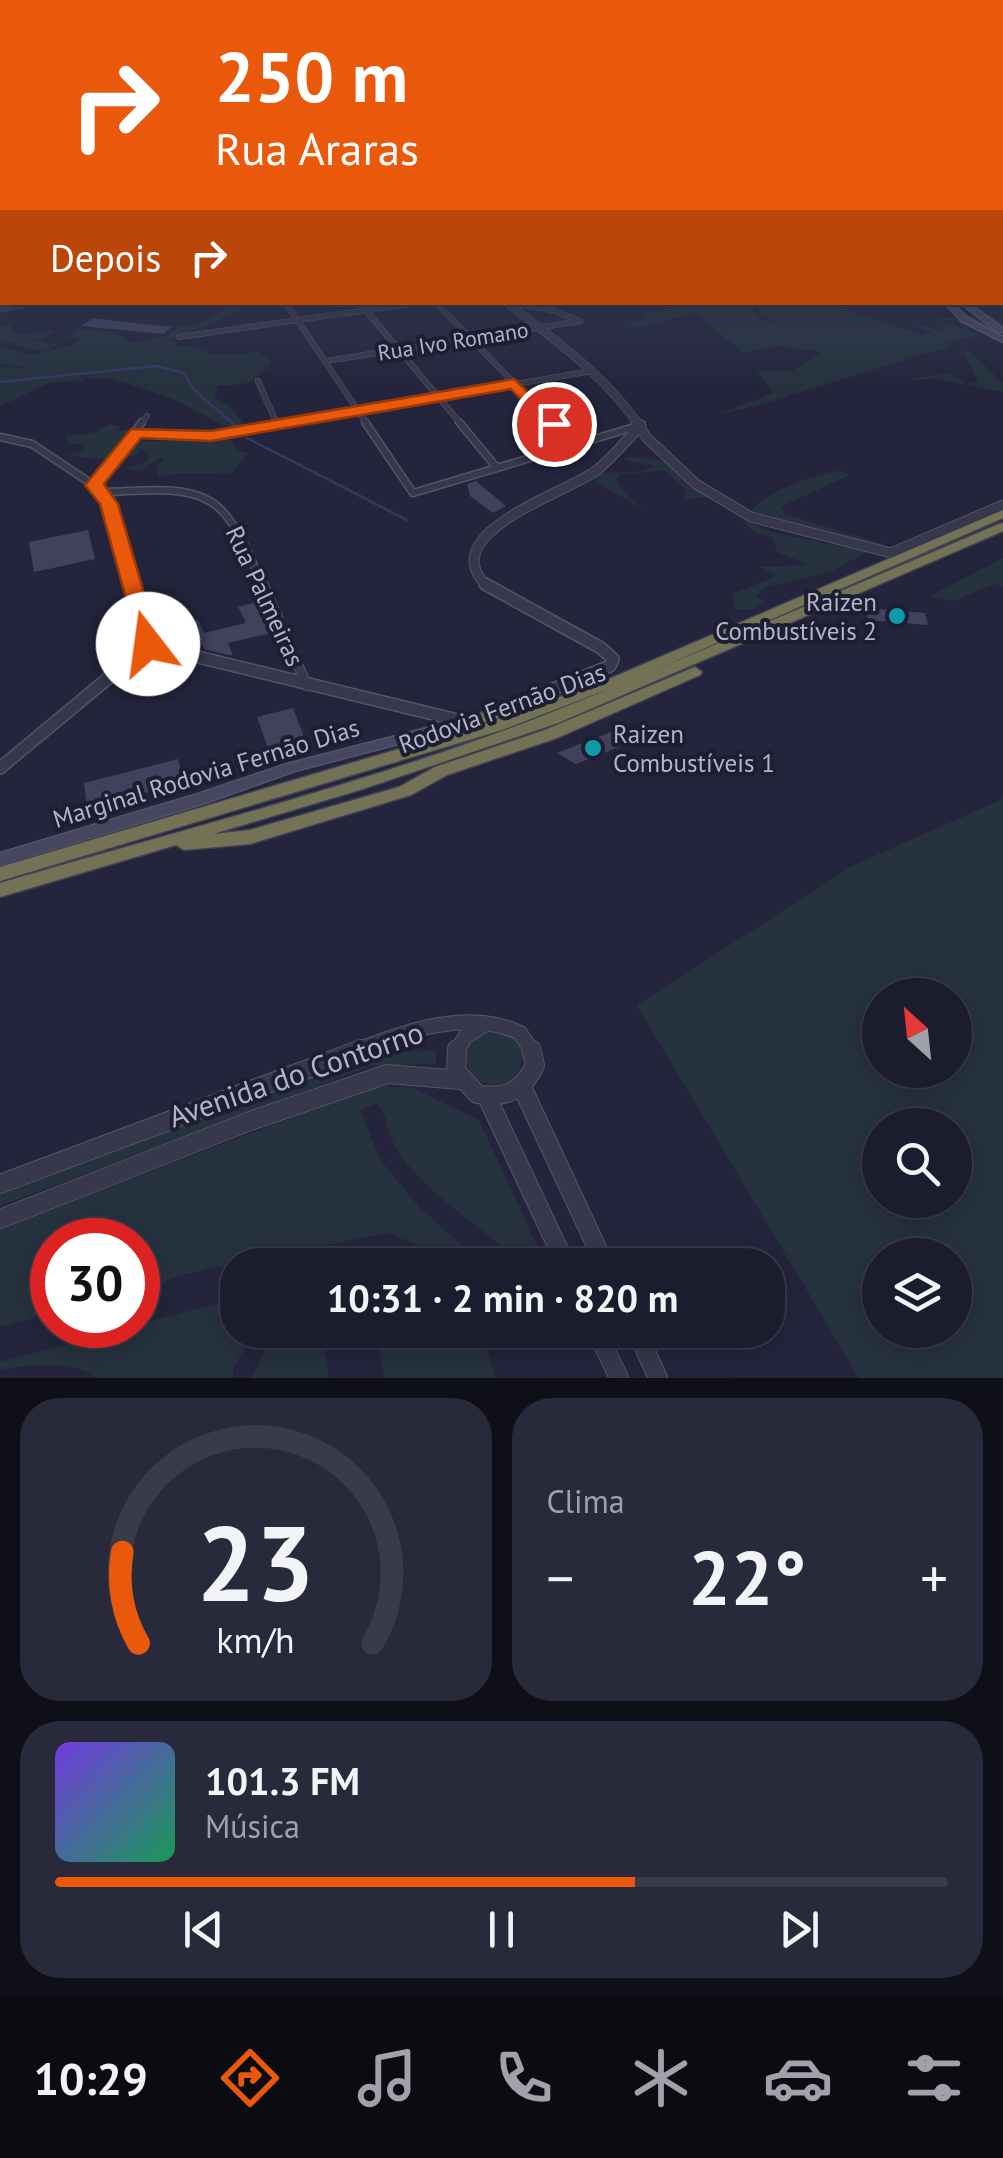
<!DOCTYPE html>
<html lang="pt">
<head>
<meta charset="utf-8">
<style>
	:root { --surface:#1b1c2e; --page:#28293a; --text:#f1f3f6; --muted:#a0a1aa; --line:#393a4a; --accent:#ea580c }
	body { margin:0; font-family:"PT Sans",sans-serif; background:var(--page); color:var(--text); height:100vh; display:flex; flex-direction:column; font-size:38px; white-space:nowrap }
	* { box-sizing:border-box; margin:0 }
	p { font-size:32px; color:var(--muted) }
	.icon { flex:none; width:55px; height:55px; fill:none; stroke:currentColor; stroke-width:2; stroke-linecap:round; stroke-linejoin:round }
	.map { position:relative; height:1378px; overflow:hidden }
	.panel { display:flex; flex-direction:column; gap:20px; padding:20px; background:#0f0f19; flex:1 }
	.panel>* { flex:none }
	.banner { position:absolute; left:0px; top:0px; width:1005px; height:305px; box-shadow:0 5px 25px #0003,0 0 0 2px var(--line); background:#ea580c; color:#fff; overflow:hidden }
	.needle { width:65px; rotate:333deg }
	.tools { position:absolute; left:862px; top:978px; display:grid; gap:20px }
	.tools a { display:grid; place-items:center; width:110px; height:110px; border-radius:50%; background:var(--surface); box-shadow:0 5px 25px #0003,0 0 0 2px var(--line); font-size:50px }
	.speed { position:absolute; left:30px; top:1218px; display:flex; gap:20px; font-size:50px; font-weight:700; text-align:center }
	.speed>* { display:grid; place-content:center; width:130px; height:130px; border-radius:50%; background:var(--surface); box-shadow:0 5px 25px #0003,0 0 0 2px var(--line); line-height:1 }
	.speed .limit { border:15px solid #d22; background:#fff; color:#111 }
	.pin { position:absolute; display:grid; place-items:center; width:85px; height:85px; color:#fff; margin:-42px; border:5px solid #fff; border-radius:50%; box-shadow:0 2px 10px #0007 }
	.me { position:absolute; width:110px; margin:-55px; rotate:345deg; stroke-linejoin:round; filter:drop-shadow(0 0 8px #0008) }
	.turn { display:flex; align-items:center; gap:35px; height:210px; padding:0 50px; font-size:45px }
	.turn .icon { width:130px; height:130px; stroke-width:2.5 }
	.turn b { display:block; font-size:70px; line-height:85px }
	.then { display:flex; align-items:center; height:95px; padding:0 50px; background:#0003; gap:20px; font-size:38px }
	.big { font-size:75px; font-weight:600; line-height:1.1 }
	.panel .widget { flex:1; display:flex; flex-direction:column; justify-content:center; gap:15px; min-width:0; padding:0 35px; border-radius:40px; background:var(--page) }
	.panel .dial { align-items:center; gap:0 }
	.dial svg { height:260px; overflow:visible; fill:none; stroke:var(--line); stroke-width:7; stroke-linecap:round; text-anchor:middle }
	.dial text { fill:var(--text); stroke:none }
	.song { display:flex; align-items:center; gap:30px }
	.cover { width:120px; height:120px; border-radius:15px; background:linear-gradient(135deg,hsl(260 70% 55%),hsl(150 70% 35%)) }
	.played { height:10px; border-radius:5px; background:linear-gradient(90deg,var(--accent) 65%,var(--line) 65%) }
	.keys { display:flex; justify-content:space-around; direction:ltr }
	.heat { display:flex; justify-content:space-between; align-items:center; font-size:55px; direction:ltr }
	.panel .tiles { flex:1; display:grid; gap:20px; grid-template-columns:1fr 1fr }
	.widget:last-child { grid-column:span 2 }
	.trip { position:absolute; left:220px; top:1248px; width:565px; height:100px; border-radius:40px; background:var(--surface); box-shadow:0 5px 25px #0003,0 0 0 2px var(--line); font-weight:600; line-height:100px; text-align:center }
	.tab-bar { display:flex; height:160px; justify-content:space-around; align-items:center; background:#0b0b12; color:var(--muted) }
	.tab-bar .icon { width:70px; height:70px }
	.tab-bar .on { color:var(--accent) }
	.tab-bar b { font-size:45px; color:var(--text) }
	.map>svg:first-child { display:block }
</style>
</head>
<body>
<div class="map">
<svg width="1003" height="1378" viewBox="0 0 1003 1378">
	<rect width="100%" height="100%" fill="#24253d"/>
	<path fill="#26323e" fill-rule="evenodd" d="M750 302 761 320 786 325 761 317 757 304 827 303 920 334 933 333 900 319 939 331 946 325 933 317 956 319 941 321 981 335 950 341 951 346 752 407 718 414 773 393 757 371H792L822 352 778 346 744 353 695 313 638 327 624 325 644 320 640 314 694 303Z
		M190 303 241 305 242 311 171 339 176 347 194 346 215 355 259 352 272 362C256 383 244 386 218 385L214 397 229 405 248 428 231 429 171 398 111 378 92 379 80 375 85 380 49 383 0 406V366L43 370 0 364V347L31 355 45 351 14 346 19 342 0 344V326L10 325 15 334 55 331 44 338 26 339 58 344 47 351 75 344 80 338 67 337 78 329 116 332 132 343 165 337 180 326 200 323 226 308Z
		M962 349 972 353 1003 383V392L937 379 901 380 950 373 968 384 978 381Z
		M109 424 120 427 118 431 133 429 121 450 108 460 66 455 82 451 85 445 67 443V435L92 434Z
		M174 440H231L238 450 249 453 230 474C206 474 181 471 158 477L156 467 164 460 162 457 139 471 125 468 148 461 149 455 140 448 137 454 124 459 135 442Z
		M630 457 666 461 708 497 684 499 687 492 664 470 620 475 617 479 622 490 645 510 595 482 597 473 637 472 657 466 623 460Z
		M841 470 849 475 781 507 784 514 884 544 879 548 748 514C769 488 809 478 841 470Z
		M742 520 775 533 867 552 830 572 764 588 756 596 767 602 751 610 735 609 732 594 777 576 760 567 809 565 777 552 772 538 754 532Z
		M1003 558V587L994 584 953 601 930 596Z
		M1003 799V1378H859L637 1005 852 866ZM880 995H955V1070H880ZM880 1125H955V1200H880ZM880 1255H955V1330H880Z
		M466 1057a28 28 0 1 1 56 0a28 28 0 1 1-56 0Z
		M436 1051V1064L371 1066 0 1206V1191L382 1052Z
		M372 1087H411L479 1120 546 1265H522C485 1229 426 1193 399 1153 388 1138 389 1117 377 1103L360 1110 381 1161 420 1208 485 1265H470L387 1233 180 1275 138 1296V1240H52V1314L0 1327V1229Z
		M230 1300 237 1306 238 1330H257L234 1366 233 1378H96C73 1360 27 1364 0 1371V1362Z
		M274 1330H322L329 1378H252Z
		M376 1330H470L486 1348 496 1378H384Z"/>
	<g fill="none" stroke-linecap="round" stroke-linejoin="round">
		<path stroke="#363862" stroke-width="2.5" d="M0 382 157 366 184 373 193 389 236 426
			M247 438 407 520"/>
	</g>
	<path fill="#40415d" d="M93 318 160 326H173L163 334 81 326Z
		M476 481 506 506 493 513 470 496 467 484Z
		M88 530 95 559 34 572 29 542Z
		M261 601 275 632 228 643 233 656 204 649 200 639 185 643 179 625 198 620 204 633 246 623 238 607Z
		M866 608 925 613 928 625 868 620Z
		M293 708 309 750 272 760 257 717Z
		M616 730 629 743 576 764 557 753Z
		M178 759 184 783 87 808 84 783Z"/>
	<g fill="none" stroke-linecap="round" stroke-linejoin="round">
		<defs>
			<path id="minor-far2" d="M285 302 367 424
				M359 302 461 424
				M435 302 554 424
				M509 302 555 311 580 321
				M179 337 424 302
				M326 361 580 321
				M258 381 277 424
				M141 424 147 416
				M279 424 592 371"/>
			<path id="minor-far1" d="M365 422 413 493 641 425
				M459 422 497 468
				M552 422 574 445
				M137 432 211 436 293 422
				M0 437 32 444 104 492 131 587
				M94 485 142 422
				M104 492C141 492 196 481 223 512 241 531 252 563 264 587"/>
			<path id="minor" d="M131 584 148 645
				M263 584 307 686"/>
			<path id="tertiary-far4" d="M507 302C554 340 604 374 638 424
				M0 308 28 302"/>
			<path id="tertiary-far3" d="M636 422 647 438 696 484 751 517 891 553 1003 505
				M488 587C430 533 570 492 597 470 613 457 627 440 641 425"/>
			<path id="tertiary-far2" d="M485 584 601 648 613 659 610 666 509 707
				M0 768 148 645 466 722"/>
			<path id="tertiary-far1" d="M354 1051C405 1032 467 1008 520 1033L532 1051
				M457 1051 465 1037 484 1025"/>
			<path id="tertiary" d="M457 1049 456 1071 477 1094C505 1099 523 1091 535 1065L531 1049
				M522 1087 605 1265
				M487 1097 566 1265
				M0 1184 361 1049
				M0 1219 250 1121 387 1074 460 1080
				M596 1330 619 1378
				M636 1330 658 1378"/>
			<path id="secondary" d="M944 302H951L967 317 1003 337V342L961 321Z
				M959 302H967L1003 328V332H998Z
				M485 713 490 714 491 717 490 720 295 771 208 802 0 865V853L198 794 287 764Z"/>
			<path id="motorway" d="M1003 510V518L650 672 999 524 1003 523V531L558 723 363 789 213 834 250 830 399 787 435 767 545 730 690 669 695 667 702 672 700 675 557 738 447 775 411 795 250 844 184 850 176 845 0 897V883C205 823 415 772 611 688L502 730 0 881V867L490 722 512 714 485 722 477 717 480 713 523 701 528 702 529 708 609 679Z"/>
		</defs>
		<use href="#minor-far2" stroke="#535468" stroke-width="6"/>
		<use href="#minor-far1" stroke="#535468" stroke-width="9"/>
		<use href="#minor" stroke="#535468" stroke-width="11"/>
		<use href="#tertiary-far4" stroke="#535468" stroke-width="9"/>
		<use href="#tertiary-far3" stroke="#535468" stroke-width="11"/>
		<use href="#tertiary-far2" stroke="#535468" stroke-width="14"/>
		<use href="#tertiary-far1" stroke="#535468" stroke-width="16"/>
		<use href="#tertiary" stroke="#535468" stroke-width="20"/>
		<use href="#secondary" stroke="#535468" stroke-width="3"/>
		<use href="#motorway" stroke="#404155" stroke-width="3"/>
		<use href="#minor-far2" stroke="#38384d" stroke-width="5"/>
		<use href="#minor-far1" stroke="#38384d" stroke-width="6"/>
		<use href="#minor" stroke="#38384d" stroke-width="9"/>
		<use href="#tertiary-far4" stroke="#38384d" stroke-width="8"/>
		<use href="#tertiary-far3" stroke="#38384d" stroke-width="9"/>
		<use href="#tertiary-far2" stroke="#38384d" stroke-width="11"/>
		<use href="#tertiary-far1" stroke="#38384d" stroke-width="14"/>
		<use href="#tertiary" stroke="#38384d" stroke-width="18"/>
		<use href="#secondary" fill="#464660" fill-rule="evenodd"/>
		<use href="#motorway" fill="#737255" fill-rule="evenodd"/>
	</g>
	<linearGradient id="sky" x2="0" y2="1"><stop stop-color="#141422"/><stop offset="0.5" stop-color="#3f4662"/><stop offset="1" stop-color="#3f4662" stop-opacity="0"/></linearGradient>
	<rect width="1003" height="386" fill="url(#sky)"/>
	<path fill="#ea580c" stroke="#983908" stroke-width="2.5" d="M514 379 560 421V428H548L511 389 211 441 141 438 104 484 118 504 159 644 148 651 140 649 100 504 85 485 131 429 211 431Z"/>
	<g fill="#0f9aa8" stroke="#1d1e32" stroke-width="4">
		<circle cx="897" cy="616" r="10"/>
		<circle cx="593" cy="748" r="10"/>
	</g>
	<g text-anchor="middle" stroke-width="8" stroke-linejoin="round" paint-order="stroke">
		<g font-size="22" fill="#b3b4c8" stroke="#1d1e32">
			<text transform="translate(453 341) rotate(-9)" y="8">Rua Ivo Romano</text>
		</g>
		<g font-size="25" fill="#b3b4c8" stroke="#1d1e32">
			<text transform="translate(265 596) rotate(65)" y="9">Rua Palmeiras</text>
			<text transform="translate(502 708) rotate(-20)" y="9">Rodovia Fernão Dias</text>
			<text transform="translate(206 773) rotate(-17)" y="9">Marginal Rodovia Fernão Dias</text>
		</g>
		<g font-size="25" fill="#b3b4c8" stroke="#1d1e32" text-anchor="end">
			<text x="877" y="611">Raizen<tspan x="877" dy="29">Combustíveis 2</tspan></text>
			<text x="613" y="743" text-anchor="start">Raizen<tspan x="613" dy="29">Combustíveis 1</tspan></text>
		</g>
		<g font-size="30" fill="#b3b4c8" stroke="#1d1e32">
			<text transform="translate(296 1075) rotate(-19)" y="10">Avenida do Contorno</text>
		</g>
	</g>
</svg>
<div class="tools">
<a><svg class="needle" viewBox="-14 -14 28 28"><path d="M0-13l5 13h-10z" fill="#e53935"/><path d="M0 13l5-13h-10z" fill="#a0a1aa"/></svg></a>
<a><svg class="icon" aria-label="search" viewBox="0 0 24 24"><circle cx="10" cy="10" r="6"/><path d="M15 15l6 6"/></svg></a>
<a><svg class="icon" aria-label="layers" viewBox="0 0 24 24"><path d="M12 4l9 5-9 5-9-5zM3 14l9 5 9-5"/></svg></a>
</div>
<div class="speed"><div class="limit">30</div></div>
<div class="pin" style="left:554px;top:424px;background:#d93025"><svg class="icon" aria-label="arrive" viewBox="0 0 24 24"><path d="M6 21V4h12l-3 4 3 4H6"/></svg></div>
<svg class="me" style="left:148px;top:644px" viewBox="-20 -20 40 40"><circle r="19" fill="#fff"/><path d="M0-13L10 11 0 6-10 11z" fill="#ea580c"/></svg>
<div class="trip">10:31 · 2 min · 820 m</div>
<div class="banner">
<div class="turn"><svg class="icon" aria-label="right" viewBox="0 0 24 24"><path d="M7 20v-9h11M14 6l5 5-5 5"/></svg><div><b>250 m</b>Rua Araras</div></div>
<div class="then">Depois<svg class="icon" aria-label="right" viewBox="0 0 24 24"><path d="M7 20v-9h11M14 6l5 5-5 5"/></svg></div>
</div>
</div>
<section class="panel">
<div class="tiles">
<div class="widget dial"><svg viewBox="0 0 100 80">
<path d="M14 69A42 42 0 1 1 86 69"/>
<path d="M14 69A42 42 0 0 1 9 41" stroke="#ea580c"/>
<text x="50" y="56" font-size="32" font-weight="700">23</text>
<text x="50" y="72" font-size="11">km/h</text>
</svg></div>
<div class="widget"><p>Clima</p>
<div class="heat"><a>−</a><b class="big">22°</b><a>+</a></div>
</div>
<div class="widget">
<div class="song"><i class="cover"></i><div><b>101.3 FM</b><p>Música</p></div></div>
<div class="played"></div>
<div class="keys"><svg class="icon" aria-label="previous" viewBox="0 0 24 24"><path d="M18 5L8 12l10 7zM5 5v14"/></svg><svg class="icon" aria-label="pause" viewBox="0 0 24 24"><path d="M8 5v14M16 5v14"/></svg><svg class="icon" aria-label="next" viewBox="0 0 24 24"><path d="M6 5l10 7-10 7zM19 5v14"/></svg></div>
</div>
</div>
</section>
<nav class="tab-bar">
<b>10:29</b>
<svg class="icon on" aria-label="directions" viewBox="0 0 24 24"><path d="M12 3l9 9-9 9-9-9zM9 14v-3h6M13 9l2 2-2 2"/></svg>
<svg class="icon" aria-label="music" viewBox="0 0 24 24"><path d="M9 18V5l10-2v13"/><circle cx="6" cy="18" r="3"/><circle cx="16" cy="16" r="3"/></svg>
<svg class="icon" aria-label="phone" viewBox="0 0 24 24"><path d="M5 4h4l2 5-3 2q2 4 5 5l2-3 5 2v4C11 20 4 13 5 4z"/></svg>
<svg class="icon" aria-label="climate" viewBox="0 0 24 24"><path d="M12 3v18M4 7l16 10M4 17L20 7"/></svg>
<svg class="icon" aria-label="car" viewBox="0 0 24 24"><path d="M5 17H2v-5l4-1 3-4h7l3 4 3 1v5h-3M9 17h6M6 11h13"/><circle cx="7" cy="17" r="2"/><circle cx="17" cy="17" r="2"/></svg>
<svg class="icon" aria-label="filters" viewBox="0 0 24 24"><path d="M4 7h16M4 17h16"/><circle cx="9" cy="7" r="2"/><circle cx="15" cy="17" r="2"/></svg>
</nav>
</body>
</html>
